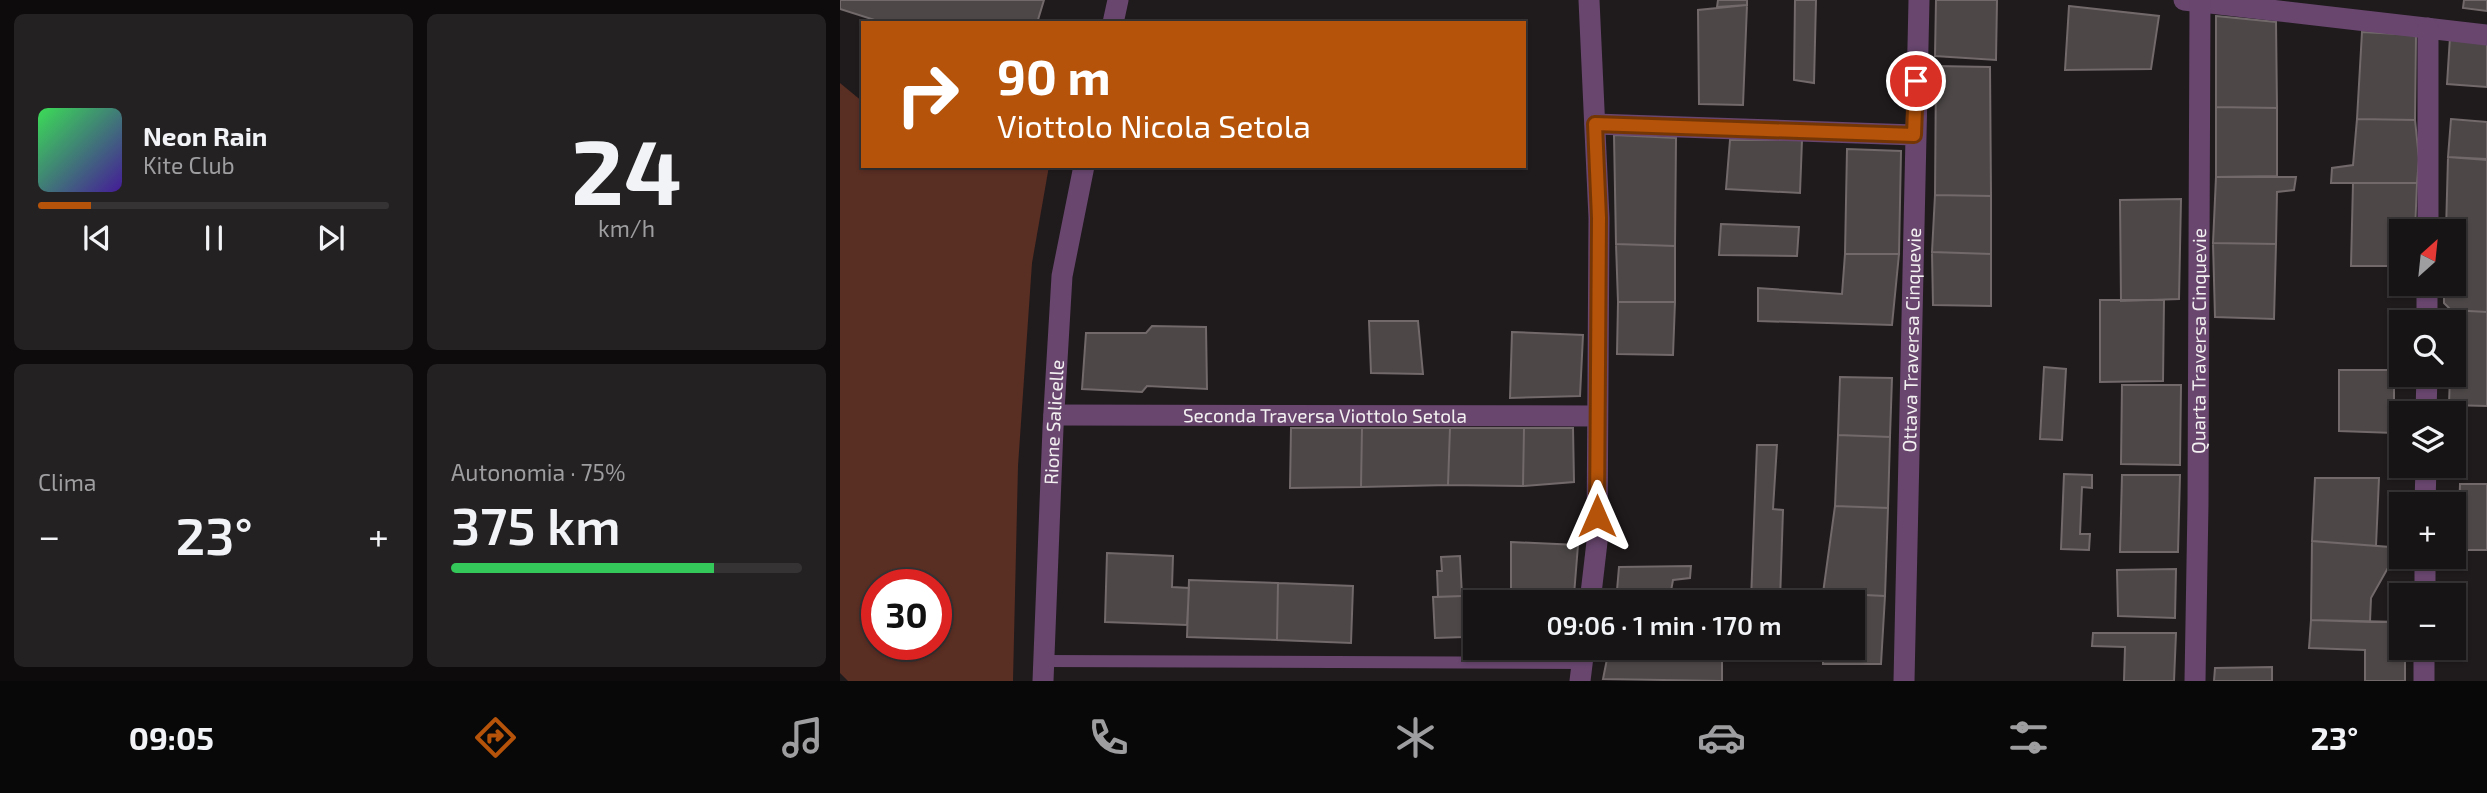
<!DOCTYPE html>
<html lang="it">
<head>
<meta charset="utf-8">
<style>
	:root { --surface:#171415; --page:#242122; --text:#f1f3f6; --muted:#9e9ea0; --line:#363334; --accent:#b45309 }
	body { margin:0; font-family:"Exo 2",sans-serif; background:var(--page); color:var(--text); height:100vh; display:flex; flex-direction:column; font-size:26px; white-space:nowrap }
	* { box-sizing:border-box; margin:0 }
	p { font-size:23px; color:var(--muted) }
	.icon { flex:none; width:38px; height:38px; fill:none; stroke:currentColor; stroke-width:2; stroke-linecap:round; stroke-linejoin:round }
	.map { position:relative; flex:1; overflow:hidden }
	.side { display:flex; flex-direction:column; gap:14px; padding:14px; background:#0d0b0c; width:840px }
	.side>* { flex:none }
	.hud { position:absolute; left:21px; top:21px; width:665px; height:147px; border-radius:0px; box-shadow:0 2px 5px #0004,0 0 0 2px var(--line); background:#b45309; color:#fff; overflow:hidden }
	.needle { width:46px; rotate:27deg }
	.tools { position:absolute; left:1549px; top:219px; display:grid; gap:14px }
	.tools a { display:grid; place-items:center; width:77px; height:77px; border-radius:0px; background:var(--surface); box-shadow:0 2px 5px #0004,0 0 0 2px var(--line); font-size:35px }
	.speed { position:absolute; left:21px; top:569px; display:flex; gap:14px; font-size:35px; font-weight:700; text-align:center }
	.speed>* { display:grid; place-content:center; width:91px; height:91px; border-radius:50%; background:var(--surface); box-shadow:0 2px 5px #0004,0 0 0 2px var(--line); line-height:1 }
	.speed .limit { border:10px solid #d22; background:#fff; color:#111 }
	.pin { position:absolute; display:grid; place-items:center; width:60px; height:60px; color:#fff; margin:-30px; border:4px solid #fff; border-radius:50%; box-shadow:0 2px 7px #0007 }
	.me { position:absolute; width:77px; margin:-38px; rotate:0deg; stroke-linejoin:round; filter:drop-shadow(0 0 5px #0008) }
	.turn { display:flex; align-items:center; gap:24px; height:147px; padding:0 21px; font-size:32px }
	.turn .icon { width:91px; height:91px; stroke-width:2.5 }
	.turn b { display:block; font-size:49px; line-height:60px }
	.big { font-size:52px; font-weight:600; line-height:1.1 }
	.side .card { flex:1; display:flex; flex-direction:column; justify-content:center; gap:10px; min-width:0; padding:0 24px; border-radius:10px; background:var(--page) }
	.side .dial { align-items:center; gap:0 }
	.dial b { font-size:91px; line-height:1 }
	.song { display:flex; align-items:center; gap:21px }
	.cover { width:84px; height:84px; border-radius:10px; background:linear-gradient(135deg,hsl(130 70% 55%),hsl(260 70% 35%)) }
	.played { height:7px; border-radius:4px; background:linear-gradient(90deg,var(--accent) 15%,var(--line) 15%) }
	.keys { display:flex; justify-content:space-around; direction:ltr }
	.heat { display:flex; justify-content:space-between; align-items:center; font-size:38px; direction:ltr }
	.charge { height:10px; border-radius:5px; background:linear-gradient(90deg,#34c759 75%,var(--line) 0) }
	.side .tiles { flex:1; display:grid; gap:14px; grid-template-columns:repeat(2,1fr) }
	.trip { position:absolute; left:623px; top:590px; width:402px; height:70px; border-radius:0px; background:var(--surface); box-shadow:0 2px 5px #0004,0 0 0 2px var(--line); font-weight:600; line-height:70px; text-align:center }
	.tab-bar { display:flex; height:112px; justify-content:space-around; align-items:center; background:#090808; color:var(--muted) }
	.tab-bar .icon { width:49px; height:49px }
	.tab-bar .on { color:var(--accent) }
	.tab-bar b { font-size:32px; color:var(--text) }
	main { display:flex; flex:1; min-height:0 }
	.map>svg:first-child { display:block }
</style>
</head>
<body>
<main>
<section class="side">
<div class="tiles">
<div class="card">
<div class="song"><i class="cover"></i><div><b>Neon Rain</b><p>Kite Club</p></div></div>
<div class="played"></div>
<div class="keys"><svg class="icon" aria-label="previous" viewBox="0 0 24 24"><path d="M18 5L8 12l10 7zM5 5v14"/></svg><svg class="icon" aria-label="pause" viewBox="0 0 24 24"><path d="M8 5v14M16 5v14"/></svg><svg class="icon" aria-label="next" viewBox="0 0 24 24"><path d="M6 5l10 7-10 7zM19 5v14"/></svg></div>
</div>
<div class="card dial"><b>24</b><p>km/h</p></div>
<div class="card"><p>Clima</p>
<div class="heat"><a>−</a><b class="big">23°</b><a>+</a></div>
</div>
<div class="card"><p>Autonomia · 75%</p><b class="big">375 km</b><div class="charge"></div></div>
</div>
</section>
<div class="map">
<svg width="1647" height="681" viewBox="0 0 1647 681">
	<rect width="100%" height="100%" fill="#1f1a1c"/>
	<path fill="#592e23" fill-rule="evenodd" d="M0 83 23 102V166H209L192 263 178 466 173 681H8L0 673ZM37 584H96V644H37Z"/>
	<path fill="#4d4747" stroke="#71696a" stroke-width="2" d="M0 0H204L197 23H44L0 9Z
		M878 0H907V5L877 7Z
		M955 0H976L974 83 954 80Z
		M1096 0H1157L1156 60 1095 56Z
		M1624 0H1647V11L1623 8Z
		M907 5 903 105 859 104 858 10Z
		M1229 6 1319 16 1311 69 1225 70Z
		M1376 16 1436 22 1437 108 1376 107Z
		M1522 32 1576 35 1575 120 1517 119Z
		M1610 37 1647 40V87L1607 84Z
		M1096 66 1150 67 1151 196 1095 195Z
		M1376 107 1437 108V176L1376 177Z
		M1517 119 1575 120 1579 159 1577 183H1491L1492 168 1513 165Z
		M1611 119 1647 122V159L1608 157Z
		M774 135 836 138 835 246 776 244Z
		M890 140H962L960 193 886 189Z
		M1007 149 1061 151 1059 254H1005Z
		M1608 157 1647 160V312L1611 310 1604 303V284H1614V231H1606Z
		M1376 177H1456L1454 190 1437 192 1436 244 1373 243Z
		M1513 183H1577L1575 231H1561V266H1511Z
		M1095 195 1151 196V254L1092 252Z
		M1341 199 1339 299 1281 301 1280 200Z
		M881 224 959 227 957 256 879 255Z
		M1373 243 1436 244 1434 319 1375 317Z
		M776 244 835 246V302H778Z
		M1092 252 1151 254V306L1093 305Z
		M1005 254H1059L1052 325 918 321V288L1002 294Z
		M1260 300H1324L1323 381 1260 382Z
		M778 302H835L833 355 777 354Z
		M1611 310 1647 312V406L1609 405 1610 374H1614V322H1611Z
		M529 321H578L583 374 531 373Z
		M312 326 366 327 367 389 307 386 302 392 242 389 246 333H306Z
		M672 332 743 335 740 396 670 398Z
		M1204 367 1226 369 1222 440 1200 439Z
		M1499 370H1554V433L1499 431Z
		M1000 377 1052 378 1050 437 998 435Z
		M1282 385H1341L1340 465 1281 464Z
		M451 428H522L521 487 450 488Z
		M522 428H610L608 485 521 487Z
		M610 428H684L683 486 608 485Z
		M684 428H733L734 482 683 486Z
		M998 435 1050 437 1048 508 995 506Z
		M917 445H937L933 509 943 510 940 601 911 600Z
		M1224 474 1252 475V488L1242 487 1240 534H1250L1249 550 1221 549Z
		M1282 475H1340L1338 552H1280Z
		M1475 478H1539L1536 546 1472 541Z
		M1620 484H1647V550H1618Z
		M995 506 1048 508 1045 596 983 593Z
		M1472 541 1550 547 1549 566 1531 598 1530 622 1471 620Z
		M671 542 738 545 734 595 695 594V602H671Z
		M267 553 333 556 332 587 349 588 347 625 265 622Z
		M620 556 622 596 598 597 597 571H602L601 557Z
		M851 566 850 578 833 580 829 602H776L779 567Z
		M1336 569 1335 618 1278 616 1277 570Z
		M349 580 438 583 437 640 347 637Z
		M438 583 513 586 511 643 437 640Z
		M983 593 1045 596 1041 664H983V648H1013V602H983Z
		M622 596 624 637 595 638 593 597Z
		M1471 620 1561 622V648H1565V681H1525V650L1469 648Z
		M1253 633H1336L1334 681H1284L1285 647 1252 646Z
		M767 659 882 661V681L763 679Z
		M1432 667V681H1374L1375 668Z"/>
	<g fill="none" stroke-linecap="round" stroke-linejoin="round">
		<path stroke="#68466e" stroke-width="12" d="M204 661 743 663"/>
		<g stroke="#68466e" stroke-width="21">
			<path d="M749 0 759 218 757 542 750 602"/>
			<path d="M1344 0 1647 35"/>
			<path d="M273 23 278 0"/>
			<path d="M755 124 1074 135"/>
			<path d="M1588 231V28"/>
			<path d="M1587 322V284"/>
			<path d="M1586 413 1587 374"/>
			<path id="s1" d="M214 415 757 416"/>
			<path d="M1585 504 1586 466"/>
			<path d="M1585 595V556"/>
			<path id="s2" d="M203 681 213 428 222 276 244 166"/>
			<path d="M740 681 744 648"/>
			<path id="s3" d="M1064 681 1079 0"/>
			<path id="s4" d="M1355 681 1358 504 1360 2"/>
			<path d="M1584 681V648"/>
		</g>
	</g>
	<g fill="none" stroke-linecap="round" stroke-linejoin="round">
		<defs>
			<path id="route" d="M757 516 759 218 755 124 1074 135 1076 81"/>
		</defs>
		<use href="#route" stroke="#753606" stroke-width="18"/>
		<use href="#route" stroke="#b45309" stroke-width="12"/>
	</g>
	<g text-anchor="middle" stroke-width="7" stroke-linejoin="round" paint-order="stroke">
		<g font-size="19" fill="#f3f0f1" stroke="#161113">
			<text dy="7" stroke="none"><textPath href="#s3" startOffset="341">Ottava Traversa Cinquevie</textPath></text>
			<text dy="7" stroke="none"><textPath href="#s4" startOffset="340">Quarta Traversa Cinquevie</textPath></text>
			<text dy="7" stroke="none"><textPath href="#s1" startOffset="271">Seconda Traversa Viottolo Setola</textPath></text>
			<text dy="7" stroke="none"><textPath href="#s2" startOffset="259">Rione Salicelle</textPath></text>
		</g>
	</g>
</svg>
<div class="tools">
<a><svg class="needle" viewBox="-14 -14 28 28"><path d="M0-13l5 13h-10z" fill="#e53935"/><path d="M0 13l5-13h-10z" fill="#9e9ea0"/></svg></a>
<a><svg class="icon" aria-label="search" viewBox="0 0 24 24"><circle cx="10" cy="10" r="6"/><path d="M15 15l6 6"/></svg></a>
<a><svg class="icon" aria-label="layers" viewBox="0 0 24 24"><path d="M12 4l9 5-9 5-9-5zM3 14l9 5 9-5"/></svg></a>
<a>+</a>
<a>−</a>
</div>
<div class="speed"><div class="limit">30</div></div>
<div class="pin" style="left:1076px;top:81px;background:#d93025"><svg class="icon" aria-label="arrive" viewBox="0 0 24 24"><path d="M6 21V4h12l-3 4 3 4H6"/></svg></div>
<svg class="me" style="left:757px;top:516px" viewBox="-20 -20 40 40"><path d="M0-17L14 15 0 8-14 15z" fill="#b45309" stroke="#fff" stroke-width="4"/></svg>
<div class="trip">09:06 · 1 min · 170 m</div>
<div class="hud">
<div class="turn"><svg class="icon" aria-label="right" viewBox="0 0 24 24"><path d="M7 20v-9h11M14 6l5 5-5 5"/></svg><div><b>90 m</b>Viottolo Nicola Setola</div></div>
</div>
</div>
</main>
<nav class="tab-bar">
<b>09:05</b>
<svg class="icon on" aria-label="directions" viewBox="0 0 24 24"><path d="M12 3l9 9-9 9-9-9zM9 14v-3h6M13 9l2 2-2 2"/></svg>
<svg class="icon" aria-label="music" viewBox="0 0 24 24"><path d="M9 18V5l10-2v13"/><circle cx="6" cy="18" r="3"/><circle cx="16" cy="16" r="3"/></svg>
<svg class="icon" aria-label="phone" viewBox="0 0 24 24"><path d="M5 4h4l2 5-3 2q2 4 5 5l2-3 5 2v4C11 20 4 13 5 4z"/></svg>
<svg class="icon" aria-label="climate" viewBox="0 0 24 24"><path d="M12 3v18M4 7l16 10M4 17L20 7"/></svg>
<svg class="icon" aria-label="car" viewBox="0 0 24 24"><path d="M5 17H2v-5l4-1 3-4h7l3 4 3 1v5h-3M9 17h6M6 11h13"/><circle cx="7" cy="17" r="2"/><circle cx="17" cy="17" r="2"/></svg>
<svg class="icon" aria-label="filters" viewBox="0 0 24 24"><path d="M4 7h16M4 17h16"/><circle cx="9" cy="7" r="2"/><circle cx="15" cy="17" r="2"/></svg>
<b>23°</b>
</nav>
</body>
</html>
